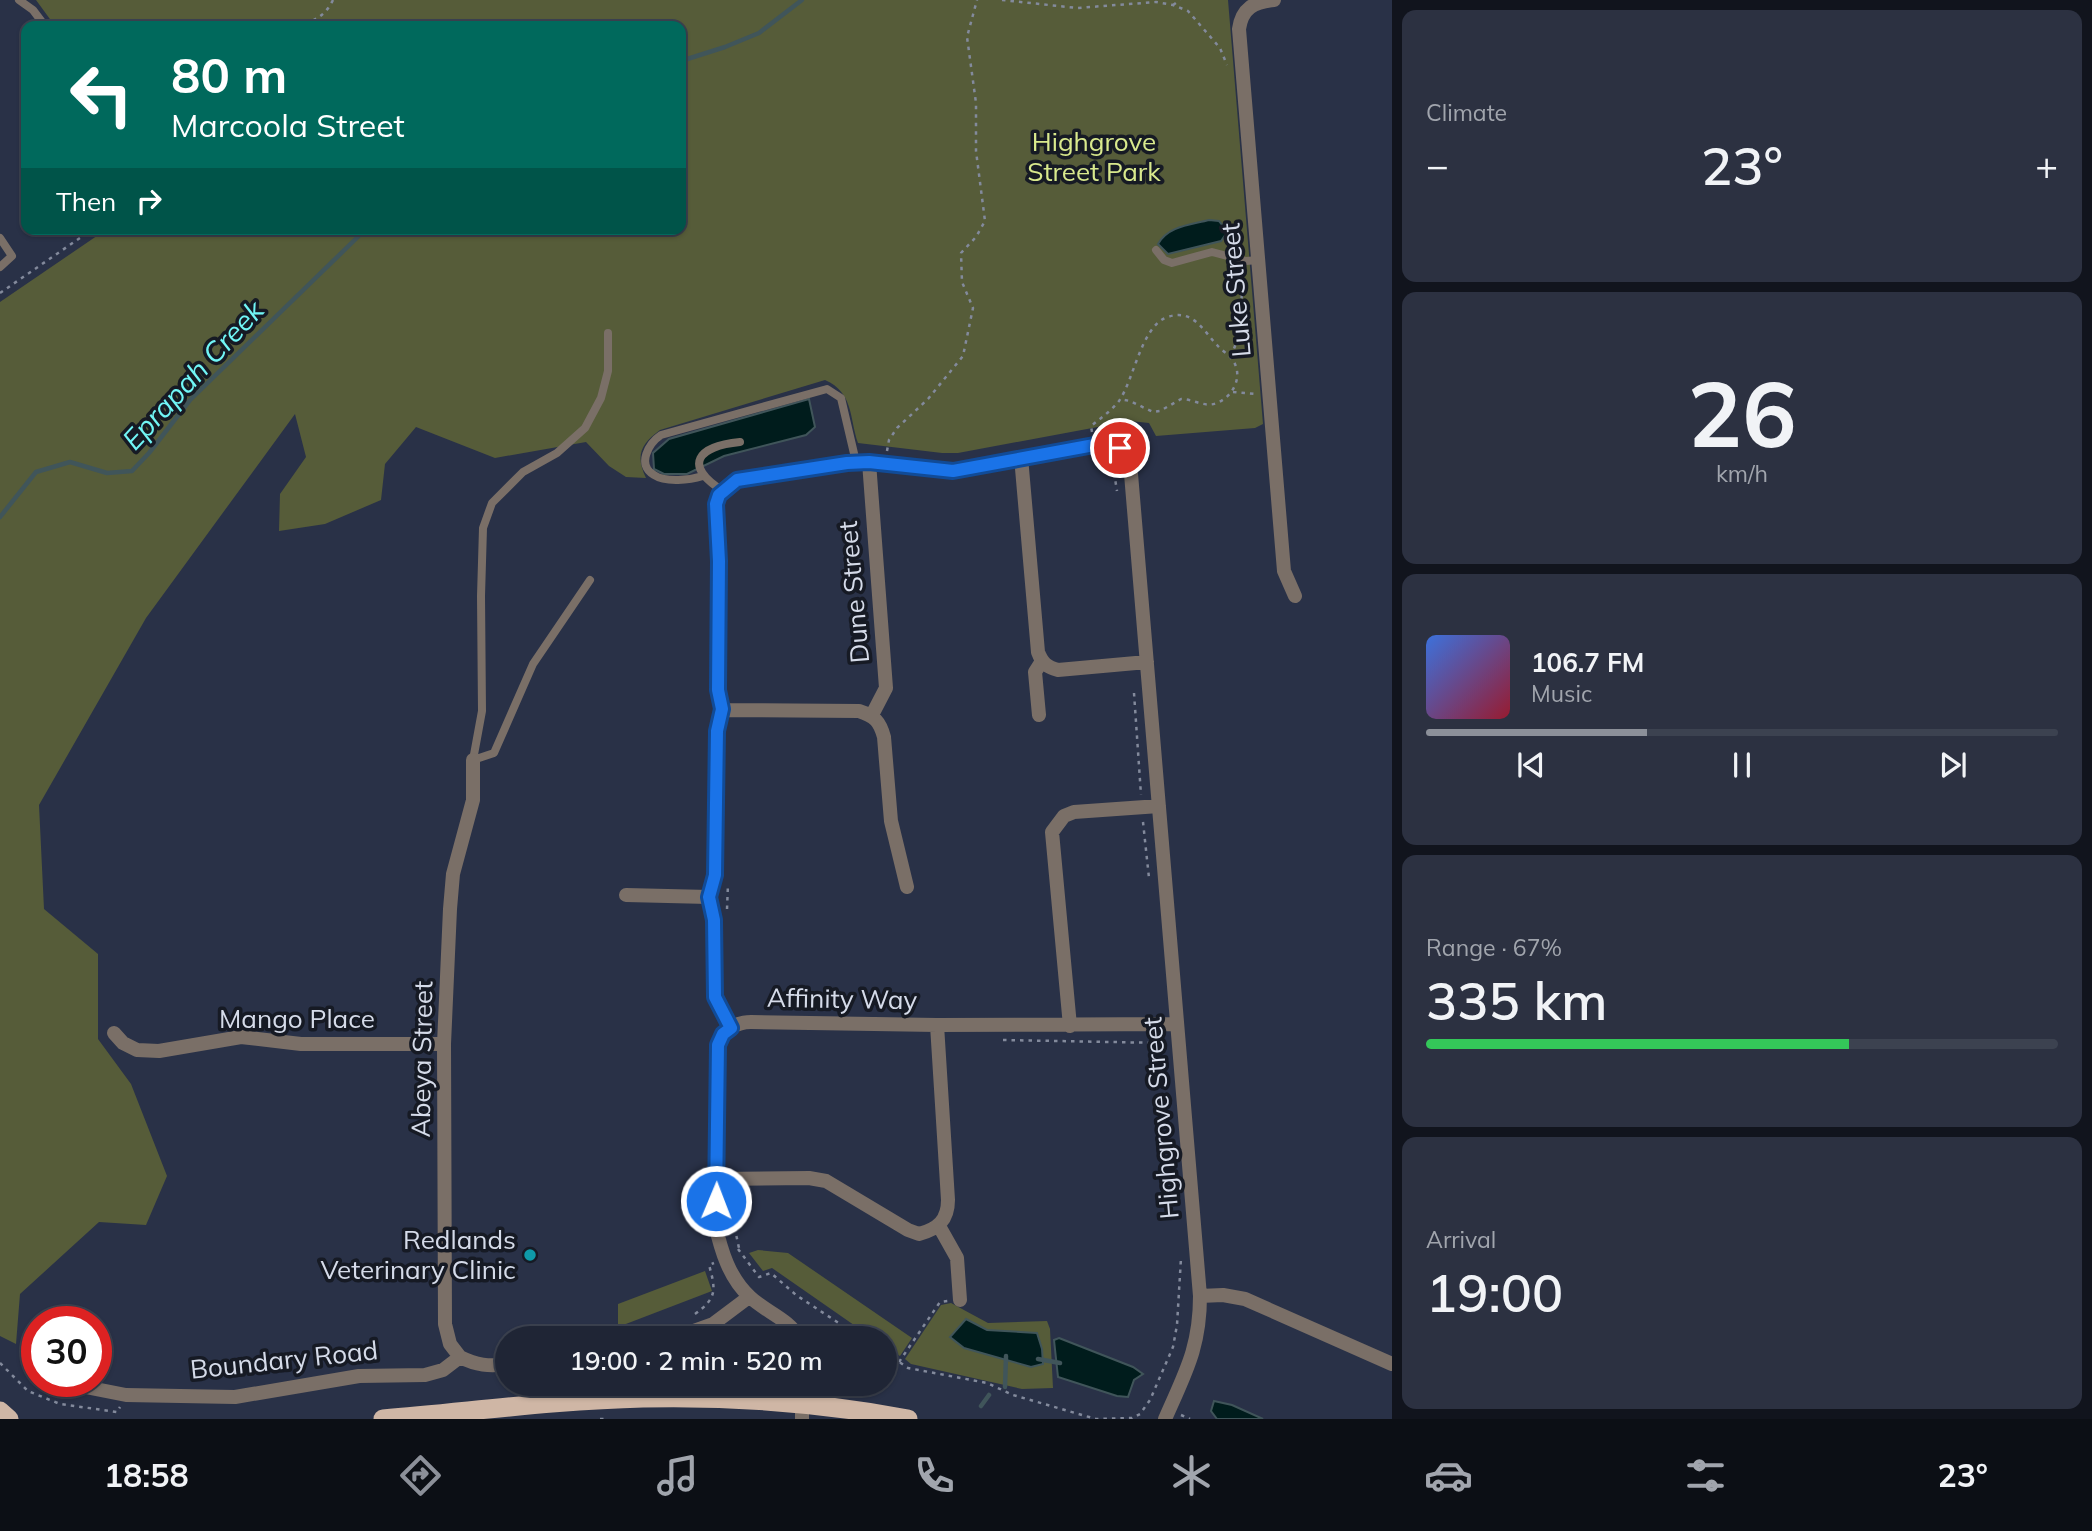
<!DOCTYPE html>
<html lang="en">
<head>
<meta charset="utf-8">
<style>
	:root { --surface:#1f2535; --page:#2c3141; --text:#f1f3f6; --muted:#a1a5ad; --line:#3c4250; --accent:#8c9099 }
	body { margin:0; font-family:Mulish,sans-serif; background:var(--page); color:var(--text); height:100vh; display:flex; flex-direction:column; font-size:26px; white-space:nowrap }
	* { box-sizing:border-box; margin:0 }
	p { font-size:23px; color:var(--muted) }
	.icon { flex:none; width:38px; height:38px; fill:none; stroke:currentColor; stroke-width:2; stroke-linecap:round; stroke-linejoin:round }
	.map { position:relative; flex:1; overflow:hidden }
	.side { display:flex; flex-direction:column; gap:10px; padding:10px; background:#11141d; width:700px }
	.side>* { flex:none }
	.top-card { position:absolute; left:21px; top:21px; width:665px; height:214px; border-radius:14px; box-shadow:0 2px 5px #0004,0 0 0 2px var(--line); background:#00695c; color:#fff; overflow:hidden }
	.speed { position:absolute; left:21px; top:1306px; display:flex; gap:14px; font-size:35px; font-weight:700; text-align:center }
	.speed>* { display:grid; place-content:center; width:91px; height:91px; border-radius:50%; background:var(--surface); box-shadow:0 2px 5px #0004,0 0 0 2px var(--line); line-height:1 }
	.speed .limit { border:10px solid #d22; background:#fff; color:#111 }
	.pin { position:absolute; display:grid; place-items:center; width:60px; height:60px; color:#fff; margin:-30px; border:4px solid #fff; border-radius:50%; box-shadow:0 2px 7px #0007 }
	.me { position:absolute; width:77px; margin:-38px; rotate:1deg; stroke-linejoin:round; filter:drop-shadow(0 0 5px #0008) }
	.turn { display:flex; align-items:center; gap:24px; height:147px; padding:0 35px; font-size:32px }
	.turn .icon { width:91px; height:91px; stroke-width:2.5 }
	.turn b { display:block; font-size:49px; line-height:60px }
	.then { display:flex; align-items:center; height:66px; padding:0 35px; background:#0003; gap:14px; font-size:26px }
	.big { font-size:52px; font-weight:600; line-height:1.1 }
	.side .widget { flex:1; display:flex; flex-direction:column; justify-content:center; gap:10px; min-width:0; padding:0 24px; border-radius:14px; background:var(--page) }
	.side .dial { align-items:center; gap:0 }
	.dial b { font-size:91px; line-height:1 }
	.song { display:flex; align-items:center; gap:21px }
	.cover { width:84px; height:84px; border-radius:10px; background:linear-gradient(135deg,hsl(220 70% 55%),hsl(350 70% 35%)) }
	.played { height:7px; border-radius:4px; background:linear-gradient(90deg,var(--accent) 35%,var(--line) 35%) }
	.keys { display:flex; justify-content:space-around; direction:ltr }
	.heat { display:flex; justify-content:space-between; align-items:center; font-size:38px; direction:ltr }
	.charge { height:10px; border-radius:5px; background:linear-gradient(90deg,#34c759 67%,var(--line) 0) }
	.trip { position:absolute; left:495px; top:1326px; width:402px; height:70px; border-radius:35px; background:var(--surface); box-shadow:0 2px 5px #0004,0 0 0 2px var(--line); font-weight:600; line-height:70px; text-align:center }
	.tab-bar { display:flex; height:112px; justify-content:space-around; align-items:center; background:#0c0f15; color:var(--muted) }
	.tab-bar .icon { width:49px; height:49px }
	.tab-bar .active { color:var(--accent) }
	.tab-bar b { font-size:32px; color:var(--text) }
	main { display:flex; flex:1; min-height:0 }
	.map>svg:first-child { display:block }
</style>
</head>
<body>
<main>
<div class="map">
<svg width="1392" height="1419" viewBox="0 0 1392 1419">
	<rect width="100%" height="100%" fill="#293147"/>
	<path fill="#565c39" d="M36 0H1228L1263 424 1255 428 1156 436 1149 423 1130 421 958 453H942L858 443C849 417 854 393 825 380L660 430C641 444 635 455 646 478L626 477 609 466 586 442 495 458 416 427 385 464 381 500 325 524 279 531 280 494 306 457 295 414 146 618 39 805 44 909 98 954V1039L131 1084 167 1176 146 1225 99 1222 20 1294 16 1344 0 1336V302L107 229H681V26H55Z
		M758 1250 788 1253 912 1338 900 1356 886 1347V1339H874L772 1268 763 1271 749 1253Z
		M705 1271 712 1291 618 1327V1304Z
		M951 1303 988 1323 1047 1321 1050 1329 1053 1388 1022 1389 911 1364 905 1359 941 1305Z"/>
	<path fill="#001c1c" stroke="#40555a" stroke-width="2" d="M1209 220 1219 221 1224 227 1226 234 1221 241 1168 254 1158 244C1168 226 1190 225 1209 220Z
		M809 399 815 427 806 435 724 456 687 474H664L654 469 653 453 669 439Z
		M966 1319 987 1330 1037 1333 1042 1349 1043 1364 1031 1367 964 1348 950 1337Z
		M1059 1338 1133 1367 1143 1374 1134 1380 1128 1397 1117 1396 1058 1377 1054 1340Z
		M1214 1401 1232 1405 1263 1419H1217L1211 1411Z"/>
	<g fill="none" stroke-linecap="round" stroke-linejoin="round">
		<path stroke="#40555a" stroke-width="4.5" d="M681 61 725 47 759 33 802 0
			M0 517 36 472 70 462 107 473 132 471 149 453 190 400 366 229
			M1038 1359 1060 1363
			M1005 1387 1006 1356
			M981 1406 989 1395"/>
		<path stroke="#838a9c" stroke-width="2.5" stroke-dasharray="3.5 5" stroke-linecap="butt" d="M1002 0 1077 8 1156 2 1173 5 1188 11 1220 48 1227 65
			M1173 5 1180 0
			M297 26C315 21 325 16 333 0
			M0 293 93 229
			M1230 356C1244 335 1239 302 1244 277
			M1233 392 1257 394
			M1092 432 1091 426C1101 418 1111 411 1119 401 1134 379 1141 329 1165 318 1192 307 1202 329 1217 345 1221 350 1228 354 1232 359 1244 375 1234 396 1217 403 1205 408 1193 399 1181 399L1160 411 1153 412 1130 401 1120 399
			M887 451 889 440 897 428 928 399 963 356 973 308 962 282 961 253 976 237 985 221 976 151V103L967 37 977 0
			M1107 458 1113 466 1117 491
			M1134 693 1141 795
			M1143 822 1149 878
			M727 909 728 884
			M1003 1040 1164 1043
			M731 1211 739 1248
			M738 1249 759 1277 771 1273 796 1295 863 1339
			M695 1314C717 1298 716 1290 709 1265L714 1263
			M615 1339 662 1326
			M886 1353 908 1368 987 1383 1013 1395 1096 1419 1132 1418 1140 1414 1150 1400 1173 1347 1177 1325 1181 1258
			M899 1362 940 1302 948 1301
			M0 1363 28 1391 60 1404 117 1412 120 1407
			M1181 1415 1190 1419
			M600 1419H604"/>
		<path stroke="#7a6f67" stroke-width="8" d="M19 0 33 10 45 26
			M0 238 12 256 0 267
			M1156 250 1164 260 1172 263 1212 252 1246 261 1258 260
			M703 476C690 480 666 483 654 475 636 465 649 443 661 435L827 389 841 398 856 462
			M723 491C682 465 698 446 740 442
			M590 580 533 664 494 753 473 760 482 711 481 596 483 528 492 503 523 472 557 453 585 428 601 398 608 371V333"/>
		<path stroke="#7a6f67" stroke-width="14" d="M1274 0C1254 2 1242 8 1239 29L1284 571 1295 596
			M1021 457 1038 652C1042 663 1047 667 1058 670L1147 662
			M869 462 886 688 872 715
			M722 710 859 711C875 716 880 722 884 737L891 821 907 887
			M1039 715 1035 672 1042 661
			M626 895 709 897
			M1070 1026 1052 832 1064 816 1074 812 1159 806
			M731 1028 715 997 714 920 709 897 714 875 717 731 722 710 718 690 719 561 716 504 719 495 737 480 847 463 869 462 953 471 1106 443 1120 448 1130 462 1200 1296C1200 1348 1185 1373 1165 1419
			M114 1033 123 1043 137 1050 159 1051 241 1037 301 1044H444
			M717 1179 809 1178 826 1181 908 1230 919 1234C938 1229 948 1220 948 1200L937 1025
			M939 1226 957 1258 960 1300
			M1200 1296 1223 1295 1245 1299 1392 1364
			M671 1339 713 1324 749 1297
			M800 1339C788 1318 767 1313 750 1297 729 1278 721 1250 715 1224L718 1045C725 1030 735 1022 751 1022L937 1025 1177 1024
			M460 1357 450 1344 445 1324 444 1044 450 909 453 874 473 800V760
			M60 1382 126 1395 235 1397 359 1376 425 1375 443 1370 460 1357C476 1365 489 1367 508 1364
			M802 1419V1384"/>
		<path stroke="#cfb6a5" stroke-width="19" d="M0 1411 9 1419
			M383 1419C469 1412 556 1400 643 1398 731 1396 822 1403 908 1419"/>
	</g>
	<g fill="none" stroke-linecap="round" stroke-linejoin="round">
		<defs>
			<path id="route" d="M716 1201 718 1045 723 1034 731 1028 715 997 714 920 709 897 715 875 717 731 722 709 718 690 719 561 716 504 719 495 737 480 847 463 869 462 953 471 1105 443 1120 448"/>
		</defs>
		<use href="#route" stroke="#114b97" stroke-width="18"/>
		<use href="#route" stroke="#1a73e8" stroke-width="12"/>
	</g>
	<circle fill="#0f9aa8" stroke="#161a24" stroke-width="2.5" cx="530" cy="1255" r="7"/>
	<g text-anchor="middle" stroke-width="7" stroke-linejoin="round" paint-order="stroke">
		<g font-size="26" fill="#d9e98d" stroke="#161a24">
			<text x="1094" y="151">Highgrove<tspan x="1094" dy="30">Street Park</tspan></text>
		</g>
		<g font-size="26" fill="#d5dbe9" stroke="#161a24">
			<text transform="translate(1236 290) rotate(-95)" y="9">Luke Street</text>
			<text transform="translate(854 592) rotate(-95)" y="9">Dune Street</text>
			<text transform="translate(842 999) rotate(1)" y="9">Affinity Way</text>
			<text x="297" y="1028">Mango Place</text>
			<text transform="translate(422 1059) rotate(-89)" y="9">Abeya Street</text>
			<text transform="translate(1161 1118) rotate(-95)" y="9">Highgrove Street</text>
			<text transform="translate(284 1360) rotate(-6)" y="9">Boundary Road</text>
		</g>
		<g font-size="26" fill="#d5dbe9" stroke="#161a24" text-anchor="end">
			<text x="516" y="1249">Redlands<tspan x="516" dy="30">Veterinary Clinic</tspan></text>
		</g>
		<g font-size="28" font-style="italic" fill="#71f6f6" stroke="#161a24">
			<text transform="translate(193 375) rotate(-47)" y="10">Eprapah Creek</text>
		</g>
	</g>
</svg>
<div class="speed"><div class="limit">30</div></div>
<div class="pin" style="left:1120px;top:448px;background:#d93025"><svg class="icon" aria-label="arrive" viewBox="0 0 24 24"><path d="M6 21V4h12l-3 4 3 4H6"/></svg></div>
<svg class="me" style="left:716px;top:1201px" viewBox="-20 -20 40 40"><circle r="17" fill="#1a73e8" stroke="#fff" stroke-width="3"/><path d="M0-11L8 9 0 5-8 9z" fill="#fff"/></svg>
<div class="trip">19:00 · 2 min · 520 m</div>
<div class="top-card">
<div class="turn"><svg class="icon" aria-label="left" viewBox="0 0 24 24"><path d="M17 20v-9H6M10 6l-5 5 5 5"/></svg><div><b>80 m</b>Marcoola Street</div></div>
<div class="then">Then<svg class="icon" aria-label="right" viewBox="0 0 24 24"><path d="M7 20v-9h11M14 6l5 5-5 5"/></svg></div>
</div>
</div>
<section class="side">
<div class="widget"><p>Climate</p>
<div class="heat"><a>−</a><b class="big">23°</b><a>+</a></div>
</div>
<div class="widget dial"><b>26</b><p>km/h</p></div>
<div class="widget">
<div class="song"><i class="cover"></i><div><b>106.7 FM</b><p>Music</p></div></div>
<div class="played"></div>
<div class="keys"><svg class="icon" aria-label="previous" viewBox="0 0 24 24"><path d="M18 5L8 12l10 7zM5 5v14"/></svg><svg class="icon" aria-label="pause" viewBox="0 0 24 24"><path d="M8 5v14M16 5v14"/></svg><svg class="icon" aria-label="next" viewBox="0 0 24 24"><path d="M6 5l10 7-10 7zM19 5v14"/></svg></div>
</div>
<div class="widget"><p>Range · 67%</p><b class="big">335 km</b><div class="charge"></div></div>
<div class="widget"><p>Arrival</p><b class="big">19:00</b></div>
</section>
</main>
<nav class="tab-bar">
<b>18:58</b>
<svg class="icon active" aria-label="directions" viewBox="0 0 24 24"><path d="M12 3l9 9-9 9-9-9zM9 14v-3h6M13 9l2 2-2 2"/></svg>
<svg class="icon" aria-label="music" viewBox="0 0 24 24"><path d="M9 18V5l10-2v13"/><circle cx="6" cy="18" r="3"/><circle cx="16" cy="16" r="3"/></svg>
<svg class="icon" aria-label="phone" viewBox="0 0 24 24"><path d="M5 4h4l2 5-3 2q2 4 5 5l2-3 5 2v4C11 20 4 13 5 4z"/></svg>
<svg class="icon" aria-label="climate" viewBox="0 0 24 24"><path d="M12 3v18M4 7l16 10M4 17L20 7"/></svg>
<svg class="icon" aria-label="car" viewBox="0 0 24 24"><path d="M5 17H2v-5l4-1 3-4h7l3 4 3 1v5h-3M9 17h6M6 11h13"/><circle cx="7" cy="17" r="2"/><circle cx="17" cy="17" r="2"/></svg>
<svg class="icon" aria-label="filters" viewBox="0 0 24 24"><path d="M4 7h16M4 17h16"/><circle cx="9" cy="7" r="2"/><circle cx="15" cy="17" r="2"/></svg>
<b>23°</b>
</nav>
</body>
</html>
